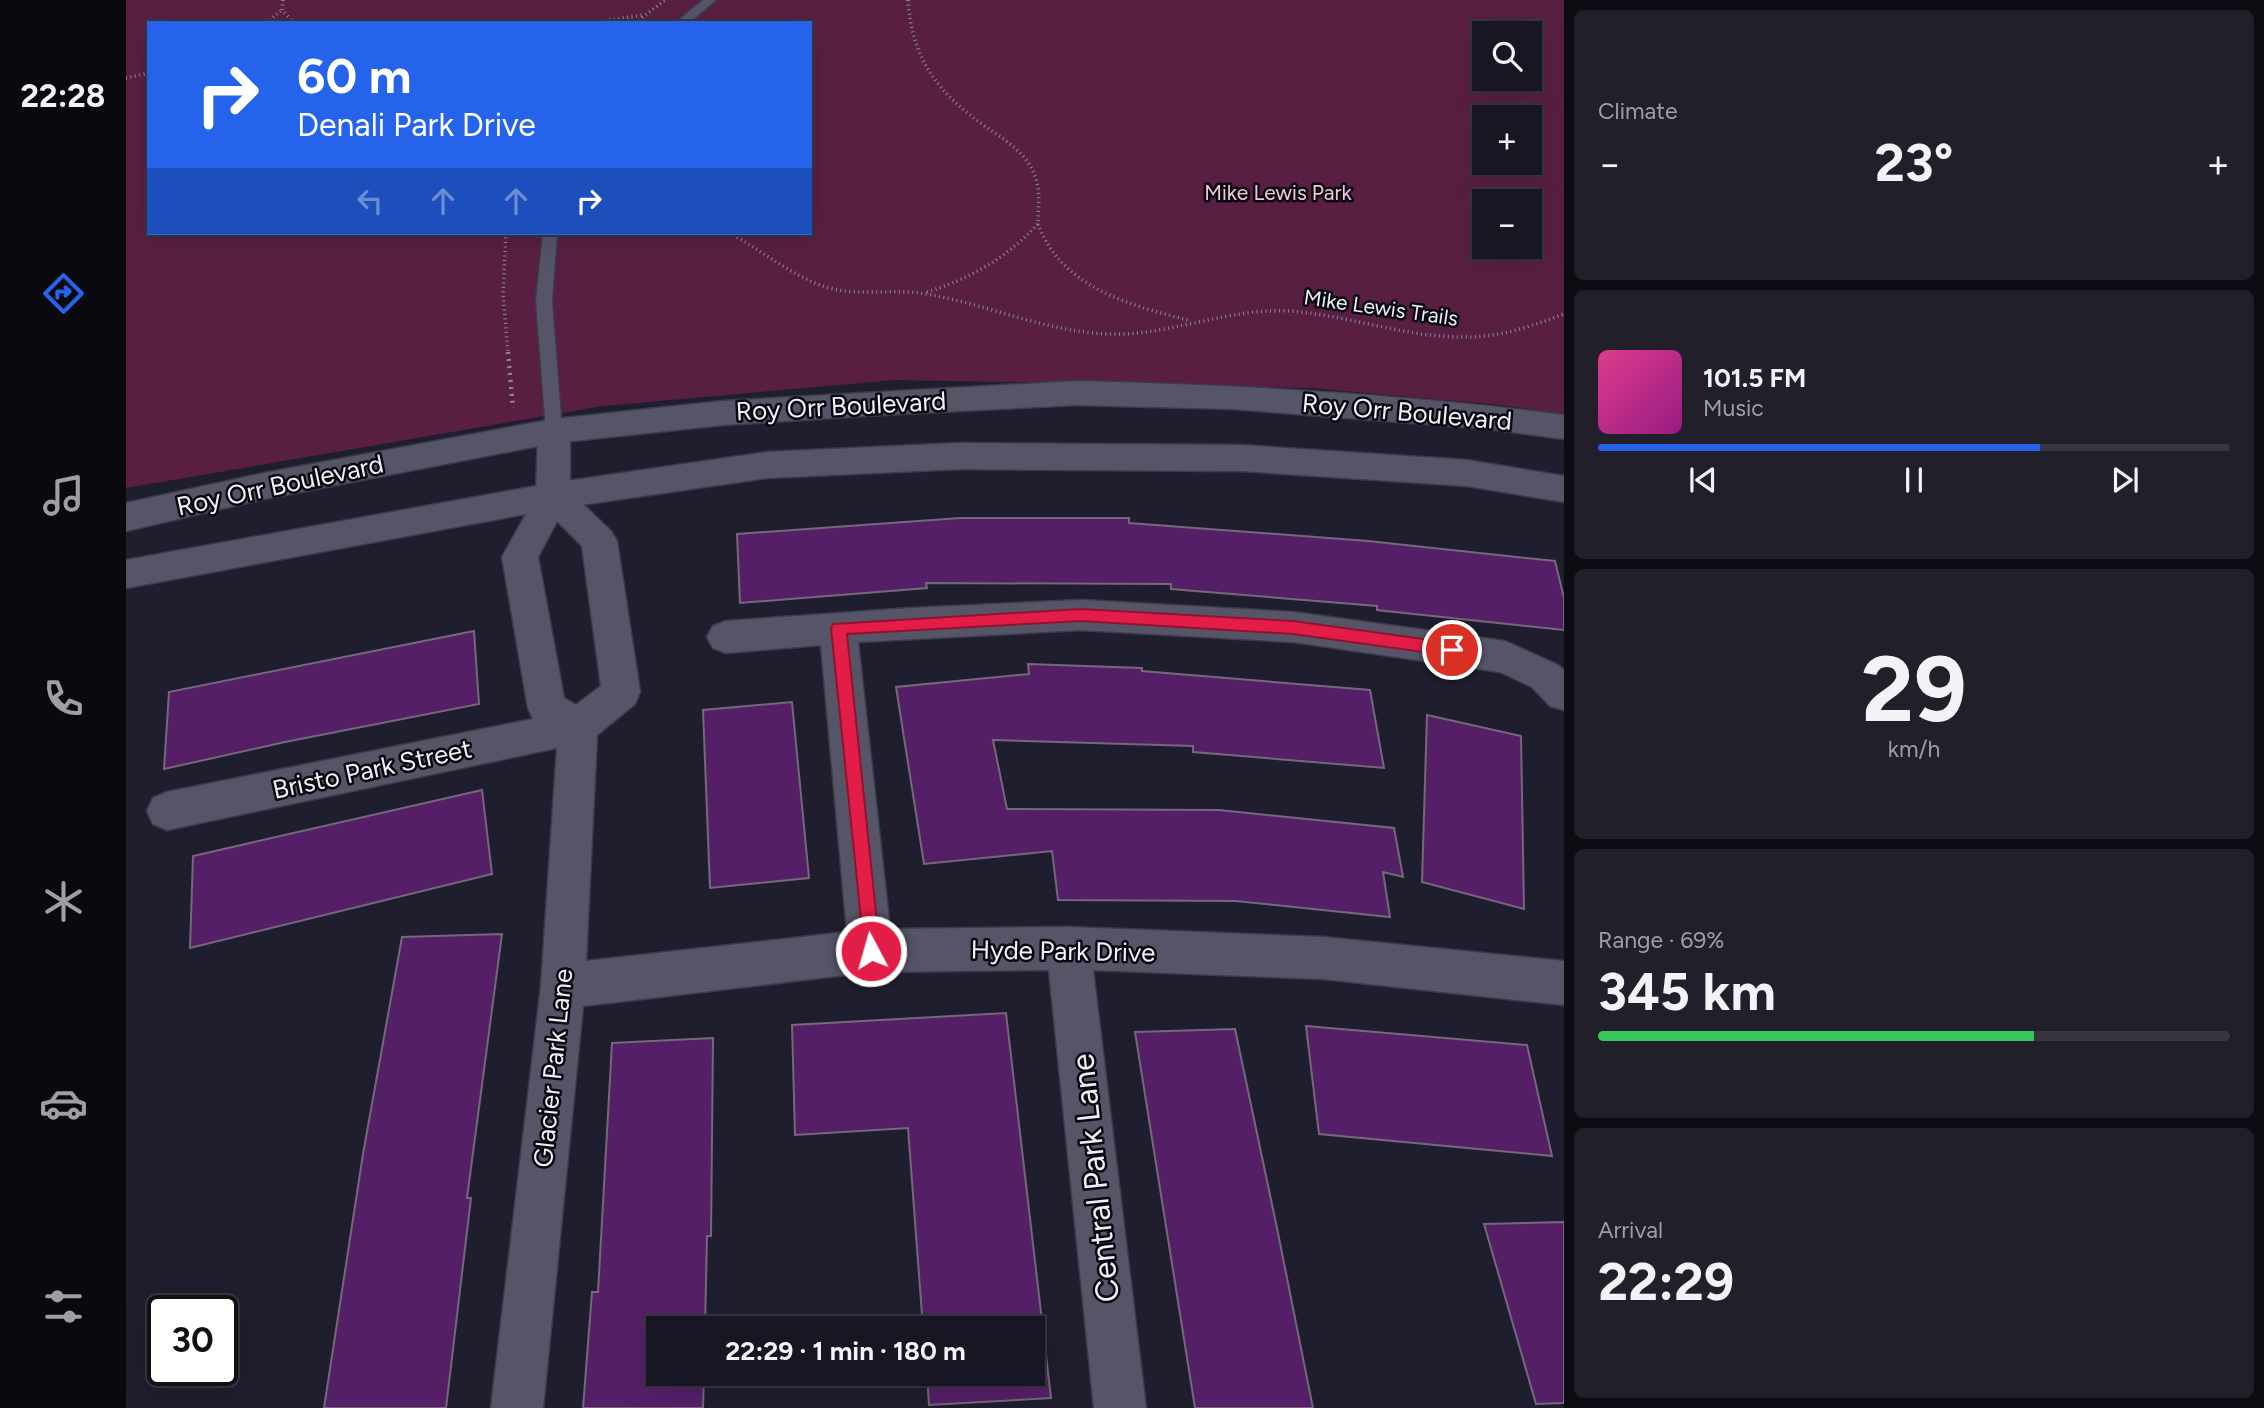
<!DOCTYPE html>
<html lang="en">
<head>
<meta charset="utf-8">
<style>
	:root { --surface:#171622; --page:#201f2a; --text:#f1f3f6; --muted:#9e9fa5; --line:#363540; --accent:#2563eb }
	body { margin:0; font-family:Figtree,sans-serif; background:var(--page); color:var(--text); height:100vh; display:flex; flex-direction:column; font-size:26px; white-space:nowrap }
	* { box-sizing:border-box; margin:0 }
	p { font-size:23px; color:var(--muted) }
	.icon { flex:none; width:38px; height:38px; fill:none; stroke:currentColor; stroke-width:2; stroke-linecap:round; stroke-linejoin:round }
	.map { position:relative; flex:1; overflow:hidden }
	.sheet { display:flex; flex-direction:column; gap:10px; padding:10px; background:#0d0c13; width:700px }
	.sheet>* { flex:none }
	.banner { position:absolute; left:21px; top:21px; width:665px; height:214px; border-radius:0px; box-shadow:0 7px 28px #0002,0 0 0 2px var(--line); background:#2563eb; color:#fff; overflow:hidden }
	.controls { position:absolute; left:1346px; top:21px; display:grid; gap:14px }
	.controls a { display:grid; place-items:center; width:70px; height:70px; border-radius:0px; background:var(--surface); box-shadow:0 7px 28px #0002,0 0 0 2px var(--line); font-size:35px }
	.speed { position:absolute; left:21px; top:1295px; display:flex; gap:14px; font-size:35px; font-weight:700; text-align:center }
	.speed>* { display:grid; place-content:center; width:91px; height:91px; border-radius:50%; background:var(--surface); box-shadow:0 7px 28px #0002,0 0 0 2px var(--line); line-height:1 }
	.speed .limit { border:4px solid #111; border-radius:10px; background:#fff; color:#111 }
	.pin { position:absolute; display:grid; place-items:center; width:60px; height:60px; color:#fff; margin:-30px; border:4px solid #fff; border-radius:50%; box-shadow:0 2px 7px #0007 }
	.me { position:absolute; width:77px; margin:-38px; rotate:354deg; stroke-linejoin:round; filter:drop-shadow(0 0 5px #0008) }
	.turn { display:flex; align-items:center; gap:24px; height:147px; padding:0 35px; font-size:32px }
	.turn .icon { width:91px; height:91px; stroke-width:2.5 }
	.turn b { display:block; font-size:49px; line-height:60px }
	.lanes { display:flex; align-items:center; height:66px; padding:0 35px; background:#0003; justify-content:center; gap:35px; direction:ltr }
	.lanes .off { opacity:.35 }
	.big { font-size:52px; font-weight:700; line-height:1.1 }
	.sheet .card { flex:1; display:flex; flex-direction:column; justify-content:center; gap:10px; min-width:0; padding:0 24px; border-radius:10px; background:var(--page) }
	.sheet .dial { align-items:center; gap:0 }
	.dial b { font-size:91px; line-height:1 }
	.song { display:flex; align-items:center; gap:21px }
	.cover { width:84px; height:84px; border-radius:10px; background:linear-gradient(135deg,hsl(330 70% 55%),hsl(310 70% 35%)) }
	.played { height:7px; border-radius:4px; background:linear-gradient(90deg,var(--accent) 70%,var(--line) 70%) }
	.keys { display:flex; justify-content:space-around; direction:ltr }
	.heat { display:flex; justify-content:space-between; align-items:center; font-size:38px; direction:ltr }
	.charge { height:10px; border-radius:5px; background:linear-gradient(90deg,#34c759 69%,var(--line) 0) }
	.trip { position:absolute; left:520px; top:1316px; width:399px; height:70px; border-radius:0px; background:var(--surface); box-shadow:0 7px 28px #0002,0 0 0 2px var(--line); font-weight:700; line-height:70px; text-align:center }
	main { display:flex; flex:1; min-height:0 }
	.menu { display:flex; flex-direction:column; width:126px; justify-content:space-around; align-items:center; background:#09090e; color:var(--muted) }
	.menu .icon { width:49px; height:49px }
	.menu .on { color:var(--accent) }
	.menu b { font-size:32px; color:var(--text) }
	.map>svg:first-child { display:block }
</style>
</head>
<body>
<main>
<nav class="menu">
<b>22:28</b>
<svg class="icon on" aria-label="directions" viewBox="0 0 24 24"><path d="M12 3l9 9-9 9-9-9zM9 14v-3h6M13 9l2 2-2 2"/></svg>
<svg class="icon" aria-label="music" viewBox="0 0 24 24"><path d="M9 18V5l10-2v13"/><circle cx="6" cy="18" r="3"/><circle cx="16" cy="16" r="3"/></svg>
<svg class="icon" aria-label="phone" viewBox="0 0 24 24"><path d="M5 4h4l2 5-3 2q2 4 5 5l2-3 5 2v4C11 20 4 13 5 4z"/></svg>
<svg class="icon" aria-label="climate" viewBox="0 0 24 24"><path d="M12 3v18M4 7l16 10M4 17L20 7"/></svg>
<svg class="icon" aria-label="car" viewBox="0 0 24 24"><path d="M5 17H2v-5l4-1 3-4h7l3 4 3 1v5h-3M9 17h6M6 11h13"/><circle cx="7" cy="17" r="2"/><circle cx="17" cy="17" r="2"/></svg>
<svg class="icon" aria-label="filters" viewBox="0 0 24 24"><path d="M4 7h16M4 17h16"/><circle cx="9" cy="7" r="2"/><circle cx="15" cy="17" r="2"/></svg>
</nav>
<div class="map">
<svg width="1438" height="1408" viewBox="0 0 1438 1408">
	<rect width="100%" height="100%" fill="#1f1e2e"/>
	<path fill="#591f42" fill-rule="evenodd" d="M0 0H1438V414L1375 405 1185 388 769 380 477 406 0 488ZM23 23H684V233H23ZM1358 33H1404V79H1358ZM1358 117H1404V163H1358ZM1358 201H1404V247H1358Z"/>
	<path fill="#551f68" stroke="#746879" stroke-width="2" d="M834 518H1003V523L1242 541 1429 561 1438 598V630L1251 610V606L1045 589V584L800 583 801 588 614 603 611 534Z
		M348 631 353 704 159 742 38 769 43 692Z
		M902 664 1016 668V671L1244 690 1258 768 1067 752V746L867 740 881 809 1093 810 1268 828 1277 877 1257 872 1264 917 1110 901 932 900 926 851 798 864 770 687 903 674Z
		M666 702 683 878 584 888 577 710Z
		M1301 715 1395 736 1398 909 1296 882Z
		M356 790 366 874 64 948 67 856Z
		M376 934 341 1198H345L320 1408H198L237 1154 276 937Z
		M880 1013 925 1398 803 1405 801 1374H906V1328H797L782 1128 669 1135 666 1025Z
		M1180 1026 1401 1045 1426 1156 1193 1134Z
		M1109 1029 1151 1228 1187 1408H1069L1009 1032Z
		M587 1038 585 1236H581L579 1328H532V1374H578L577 1408H457L466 1292H472L486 1043Z
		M1438 1222V1403L1410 1404 1358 1224Z"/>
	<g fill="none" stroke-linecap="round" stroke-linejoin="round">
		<defs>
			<path id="service" d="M577 0H590L563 23H549Z
				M417 233H431L426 301 436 431 428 437 420 431 410 301Z"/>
			<path id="minor" d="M428 419 440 422 444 431V492L485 531 491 541 514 692 509 704 471 735 460 961 721 932 695 645 600 653 587 648 581 637 587 626 600 621 785 608 955 600 1167 612 1379 641 1432 665 1438 670V710L1424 706 1406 687 1374 672 1167 642 955 630 732 642 764 929 943 927 1197 937 1438 961V1005L1197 979 967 970 1020 1408H968L923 970 745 972 457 1006 417 1408H365L415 986 431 748 41 830 27 824 21 811 27 798 41 792 407 719 402 708 376 557 410 496 412 431 416 422ZM431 521 456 546 475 686 450 705 438 698 412 557Z"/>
			<path id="secondary" d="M951 381C1114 385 1277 394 1438 415V439L1363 429 1107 409 951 405 754 415 597 425 428 443 138 499 0 531V503L138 473 428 419 597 401Z
				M834 443 1115 445 1341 460 1438 476V502L1341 486 1115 471 834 469 641 478 427 509 0 588V560L427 483 641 452Z"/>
		</defs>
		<use href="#service" stroke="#3c3b49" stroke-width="3"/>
		<use href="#minor" stroke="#3c3b49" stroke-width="3"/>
		<use href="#secondary" stroke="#3c3b49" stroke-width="3"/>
		<path stroke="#8a8a98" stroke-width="3.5" stroke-dasharray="1 3.5" stroke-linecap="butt" d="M157 0 156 10 168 23
			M782 0C786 60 812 93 860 127 879 140 901 153 909 176 915 191 912 208 912 224 879 259 844 279 798 293
			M140 23 156 10
			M461 23 518 15
			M509 23 539 0
			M0 78 23 73
			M912 224C936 289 1005 305 1065 321
			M380 233 377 293 382 354
			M603 233C636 250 665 276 700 287 732 297 767 288 800 294 866 305 928 336 996 334 1052 332 1106 308 1163 311 1223 315 1280 338 1341 337 1375 337 1406 326 1438 314"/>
		<path stroke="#8a8a98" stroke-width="4.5" stroke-dasharray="2 5" stroke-linecap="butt" d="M382 352 387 408"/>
		<use href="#service" fill="#565568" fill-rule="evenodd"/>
		<use href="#minor" fill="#565568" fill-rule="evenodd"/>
		<use href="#secondary" fill="#565568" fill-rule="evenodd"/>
	</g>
	<path fill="#e11d48" stroke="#92132f" stroke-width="2" d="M955 609 1167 621 1326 643 1334 650 1326 656 1167 634 955 621 721 634 754 951 752 958 745 960 739 958 705 628 707 624Z"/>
	<g text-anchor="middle" stroke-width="5" stroke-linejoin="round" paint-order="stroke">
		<g font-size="21" fill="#f4c4dd" stroke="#090910">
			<text x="1152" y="200">Mike Lewis Park</text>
		</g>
		<g font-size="21" fill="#f0f0fc" stroke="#090910">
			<text transform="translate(1255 308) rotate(8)" y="7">Mike Lewis Trails</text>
		</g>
		<g font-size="26" fill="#f0f0fc" stroke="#090910">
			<text transform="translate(715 406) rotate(-3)" y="9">Roy Orr Boulevard</text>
			<text transform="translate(1281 412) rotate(5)" y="9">Roy Orr Boulevard</text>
			<text transform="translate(154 485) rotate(-12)" y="9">Roy Orr Boulevard</text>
			<text transform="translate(246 769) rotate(-12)" y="9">Bristo Park Street</text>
			<text transform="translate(937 951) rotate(1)" y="9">Hyde Park Drive</text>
			<text transform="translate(427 1068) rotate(-84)" y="9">Glacier Park Lane</text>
		</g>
		<g font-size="32" fill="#f0f0fc" stroke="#090910">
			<text transform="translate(969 1178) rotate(-96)" y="11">Central Park Lane</text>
		</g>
	</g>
</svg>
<div class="controls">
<a><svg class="icon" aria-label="search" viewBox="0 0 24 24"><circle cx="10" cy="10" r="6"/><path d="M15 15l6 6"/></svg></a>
<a>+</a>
<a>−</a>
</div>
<div class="speed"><div class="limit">30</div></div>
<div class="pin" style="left:1326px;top:650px;background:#d93025"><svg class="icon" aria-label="arrive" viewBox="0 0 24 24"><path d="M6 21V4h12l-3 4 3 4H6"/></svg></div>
<svg class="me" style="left:745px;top:951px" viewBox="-20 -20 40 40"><circle r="17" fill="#e11d48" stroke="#fff" stroke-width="3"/><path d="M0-11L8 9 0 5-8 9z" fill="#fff"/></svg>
<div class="trip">22:29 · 1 min · 180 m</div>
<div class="banner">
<div class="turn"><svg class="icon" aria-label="right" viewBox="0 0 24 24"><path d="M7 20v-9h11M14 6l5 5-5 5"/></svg><div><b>60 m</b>Denali Park Drive</div></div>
<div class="lanes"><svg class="icon off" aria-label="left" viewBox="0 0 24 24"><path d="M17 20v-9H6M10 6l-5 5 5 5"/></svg><svg class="icon off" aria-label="ahead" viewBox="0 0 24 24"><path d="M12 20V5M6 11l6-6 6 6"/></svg><svg class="icon off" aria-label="ahead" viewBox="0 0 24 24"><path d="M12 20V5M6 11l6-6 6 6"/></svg><svg class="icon" aria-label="right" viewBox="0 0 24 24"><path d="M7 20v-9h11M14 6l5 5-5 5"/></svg></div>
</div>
</div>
<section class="sheet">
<div class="card"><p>Climate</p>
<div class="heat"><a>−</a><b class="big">23°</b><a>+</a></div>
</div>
<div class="card">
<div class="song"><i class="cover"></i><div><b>101.5 FM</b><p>Music</p></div></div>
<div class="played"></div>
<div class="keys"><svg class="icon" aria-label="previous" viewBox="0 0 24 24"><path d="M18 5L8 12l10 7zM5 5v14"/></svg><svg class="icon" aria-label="pause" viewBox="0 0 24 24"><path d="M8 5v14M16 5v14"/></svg><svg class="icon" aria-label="next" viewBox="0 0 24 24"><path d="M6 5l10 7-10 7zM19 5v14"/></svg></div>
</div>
<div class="card dial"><b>29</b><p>km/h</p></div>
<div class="card"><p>Range · 69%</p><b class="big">345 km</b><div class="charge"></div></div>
<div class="card"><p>Arrival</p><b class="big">22:29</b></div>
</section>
</main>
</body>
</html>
